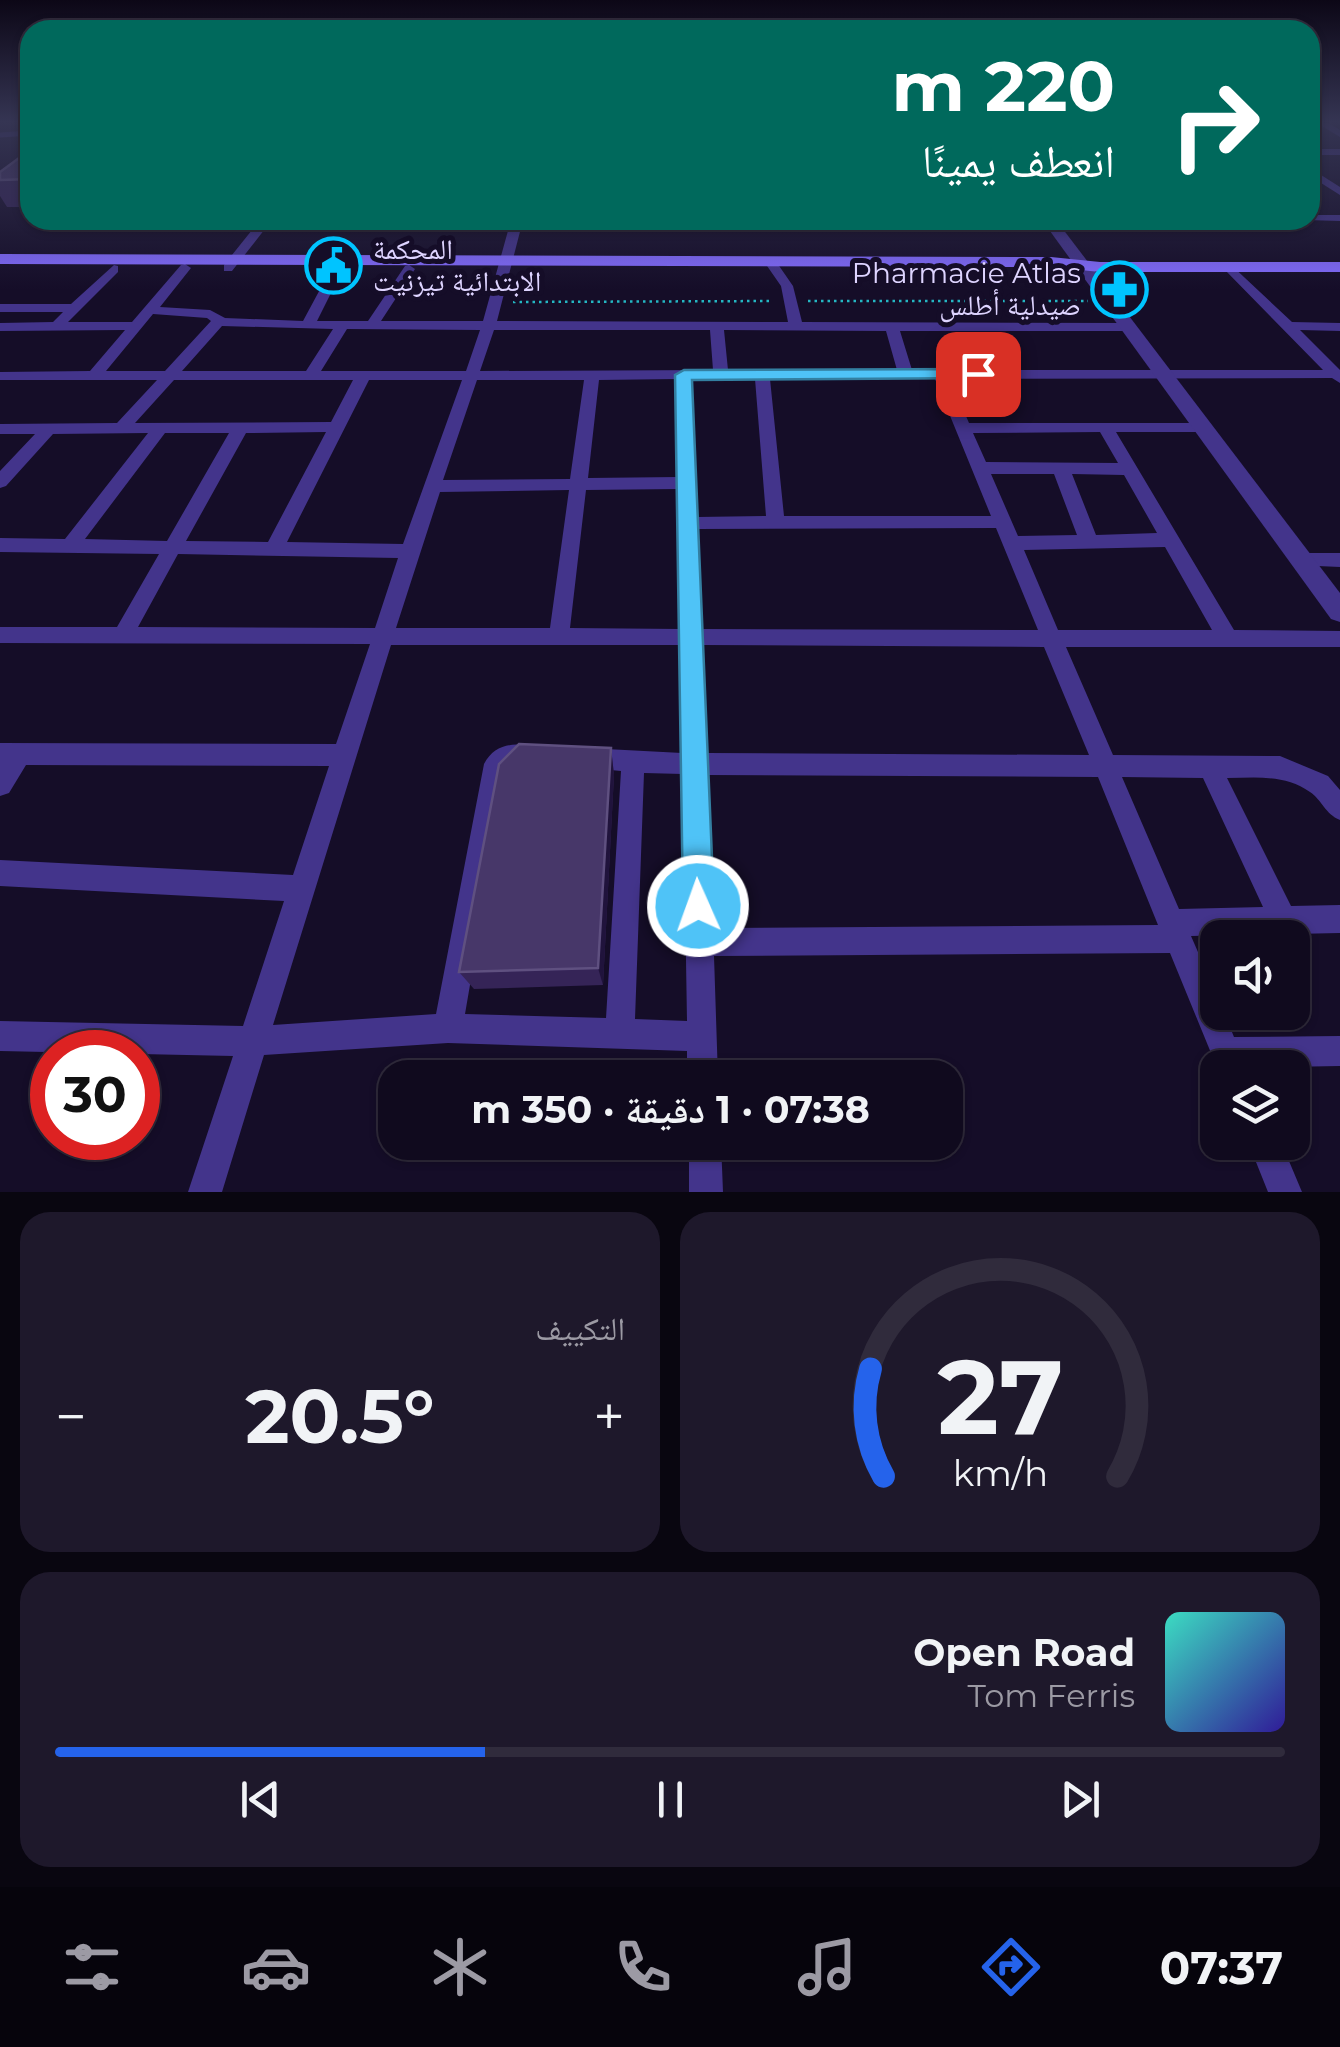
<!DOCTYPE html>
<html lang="ar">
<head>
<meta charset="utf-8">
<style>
	:root { --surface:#100a1e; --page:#1e182b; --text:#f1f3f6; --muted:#9c9aa4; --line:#302b3c; --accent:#2563eb }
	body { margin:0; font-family:Montserrat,"Noto Naskh Arabic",sans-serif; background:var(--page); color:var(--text); direction:rtl; height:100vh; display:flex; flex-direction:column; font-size:38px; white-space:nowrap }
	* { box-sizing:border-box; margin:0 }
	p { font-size:32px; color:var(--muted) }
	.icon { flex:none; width:55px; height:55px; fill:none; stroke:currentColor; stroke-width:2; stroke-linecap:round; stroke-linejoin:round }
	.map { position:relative; height:1192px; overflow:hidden; direction:ltr }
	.panel { display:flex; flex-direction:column; gap:20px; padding:20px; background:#090610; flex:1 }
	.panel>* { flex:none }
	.guide { position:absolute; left:20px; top:20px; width:1300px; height:210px; border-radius:30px; box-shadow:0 2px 8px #0004,0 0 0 2px var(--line); direction:rtl; background:#00695c; color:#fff; overflow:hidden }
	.controls { position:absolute; left:1200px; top:920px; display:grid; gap:20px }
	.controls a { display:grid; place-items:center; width:110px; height:110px; border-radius:20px; background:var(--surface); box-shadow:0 2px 8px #0004,0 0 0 2px var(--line); font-size:50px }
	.speed { position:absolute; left:30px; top:1030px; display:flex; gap:20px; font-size:50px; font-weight:700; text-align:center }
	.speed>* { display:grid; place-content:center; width:130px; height:130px; border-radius:50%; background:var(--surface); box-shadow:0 2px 8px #0004,0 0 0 2px var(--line); line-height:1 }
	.speed .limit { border:15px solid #d22; background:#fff; color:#111 }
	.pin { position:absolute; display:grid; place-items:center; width:85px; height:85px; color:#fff; margin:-42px; border-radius:20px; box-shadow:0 5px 15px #0006 }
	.me { position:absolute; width:110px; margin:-55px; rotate:358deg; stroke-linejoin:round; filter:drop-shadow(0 0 8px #0008) }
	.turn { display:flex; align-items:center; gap:35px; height:210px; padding:0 40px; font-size:45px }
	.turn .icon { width:130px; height:130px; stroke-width:2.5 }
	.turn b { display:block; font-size:70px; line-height:85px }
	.big { font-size:75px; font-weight:700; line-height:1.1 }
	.panel .widget { flex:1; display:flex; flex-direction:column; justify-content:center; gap:15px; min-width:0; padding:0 35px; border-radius:30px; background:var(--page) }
	.panel .dial { align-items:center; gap:0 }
	.dial svg { height:260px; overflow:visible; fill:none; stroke:var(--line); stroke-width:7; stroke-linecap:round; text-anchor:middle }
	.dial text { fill:var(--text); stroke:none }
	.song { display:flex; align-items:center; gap:30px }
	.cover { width:120px; height:120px; border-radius:15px; background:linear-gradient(135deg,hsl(170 70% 55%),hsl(250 70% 35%)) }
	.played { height:10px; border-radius:5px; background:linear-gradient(90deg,var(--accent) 35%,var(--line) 35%) }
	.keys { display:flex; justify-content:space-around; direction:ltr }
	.heat { display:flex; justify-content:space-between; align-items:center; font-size:55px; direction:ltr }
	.panel .tiles { flex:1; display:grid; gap:20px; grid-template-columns:1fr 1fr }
	.widget:last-child { grid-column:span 2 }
	.trip { position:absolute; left:378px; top:1060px; width:585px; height:100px; border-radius:30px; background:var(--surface); box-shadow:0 2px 8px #0004,0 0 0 2px var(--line); font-weight:700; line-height:100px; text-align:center; direction:rtl }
	.tab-bar { display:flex; height:160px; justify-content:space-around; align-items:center; background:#06040c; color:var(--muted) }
	.tab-bar .icon { width:70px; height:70px }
	.tab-bar .current { color:var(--accent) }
	.tab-bar b { font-size:45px; color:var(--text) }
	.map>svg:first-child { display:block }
</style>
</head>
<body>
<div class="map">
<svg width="1340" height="1192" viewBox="0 0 1340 1192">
	<rect width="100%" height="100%" fill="#150d28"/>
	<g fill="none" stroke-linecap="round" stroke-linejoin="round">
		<path stroke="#24b7c3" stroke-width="2.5" stroke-dasharray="2.5 4" stroke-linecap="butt" d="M808 301H1088
			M513 302 773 301"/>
		<path stroke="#43348b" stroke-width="5" d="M0 135 30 133"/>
		<path fill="#43348b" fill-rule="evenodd" d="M1317 123H1328L1340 130V137Z
			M1310 149H1340V155H1310Z
			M1310 168 1340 187V195L1310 176Z
			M1310 215H1340V221L1306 220H1310Z
			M260 220H272L232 271H224V265Z
			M511 220H523L497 321 788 322 781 286 765 263 771 259 775 260 793 286 802 322 1127 323 1134 327 1127 331H900L912 370H1323L1225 270V264L1229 263 1292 322 1340 323V331L1300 330 1340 370V383L1332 378 950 379 969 423H1210L1212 427 1204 432H1116L1234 630 1340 631V647H1066L1113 755 1280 756 1328 776 1340 790V820C1325 814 1322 800 1310 792 1285 774 1256 778 1227 778L1291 906 1340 905V933L1191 936 1218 998V1012H1224L1234 1037 1340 1036V1066L1218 1068V1070L1170 953 714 956 718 1078H687V1051L448 1043 264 1055 222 1192H188L233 1056 0 1051V1021L243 1026 284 901 0 886V860L293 875 329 766 26 765 9 793 0 796V743L336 744 370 644 0 643V627H117L159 554 0 552V538L65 539 148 433 53 434 6 486 0 488V471L35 434H0V424L117 423 157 380H0V372L90 371 125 330 0 331V323L53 322 63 312H0V304H71L114 265 118 266V272L68 322H132L181 265 185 264 191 268 160 307 210 310 225 318 303 321 331 269 337 265 343 269 317 321H368L405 266 409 265 415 269 381 321H483ZM153 314 207 318 211 321 165 371H106ZM222 326 333 329 306 371H182ZM347 329 480 330 466 371H321ZM494 330H710L713 370 480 371ZM724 330 886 331 897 370H728ZM677 379 678 477 588 478 599 380ZM692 379H755L766 516 697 517ZM770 379H935L991 516H784ZM174 380H353L331 422 135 423ZM369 380H462L403 544 287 542ZM477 380H584L570 479 443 480ZM326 432 268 542 186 541 246 433ZM1100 432 1118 463 986 462 973 433ZM165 433H229L167 541 85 539ZM991 474H1054L1077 535 1018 536ZM1072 474 1124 475 1157 533 1096 535ZM678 489 680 629 570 628 586 490ZM569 490 550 628H396L440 492ZM996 528 1038 630 701 629 697 529ZM1165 547 1212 630H1058L1024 550ZM178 554 398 558 375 628 138 627ZM391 645H681L682 753 587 748 579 751 575 759 579 767 621 771 606 1018 465 1014 507 769 511 766 533 768 541 765 545 757 541 749C519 742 496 741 484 764L436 1014 273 1025ZM702 645 1044 647 1089 755 706 753ZM644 773 683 774 687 1021 635 1019ZM707 775 1098 777 1158 925 713 928ZM1122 777 1203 778 1263 907 1179 909Z
			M1302 553H1340V567L1295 565 1292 560 1295 555Z
			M689 1142H721L723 1192H689Z
			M1248 1142H1281L1302 1192H1268Z"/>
		<path fill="#43348b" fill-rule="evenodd" d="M1042 220H1056L1340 593V622L1331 619Z"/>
		<path fill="#826bff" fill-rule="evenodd" d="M0 254 1051 257 1100 262H1340V272H1100L1051 267 0 264Z"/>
	</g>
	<path fill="#352457" d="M30 150V207H7L0 196V172Z
		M611 748 614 775 603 985 474 989 459 972Z"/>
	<path fill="#20133c" d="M611 748 614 775 603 985 598 968Z"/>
	<path fill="#473769" stroke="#5f5080" stroke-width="2.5" d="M30 150V179L0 180V172Z
		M519 744 611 748 598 968 459 972 499 764Z"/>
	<linearGradient id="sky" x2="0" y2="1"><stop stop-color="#0c0716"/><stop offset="0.42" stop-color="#353553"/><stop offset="1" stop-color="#353553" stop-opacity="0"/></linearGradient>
	<rect width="1340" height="290" fill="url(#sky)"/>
	<path fill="#4fc3f7" stroke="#337fa1" stroke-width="2.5" d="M978 369 984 371V378L692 380 714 906 709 917 698 921 688 917 683 906 675 375 684 370Z"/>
	<defs>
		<symbol id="civic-ring" viewBox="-11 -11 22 22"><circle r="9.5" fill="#150d28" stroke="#00c4ff" stroke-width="1.5"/><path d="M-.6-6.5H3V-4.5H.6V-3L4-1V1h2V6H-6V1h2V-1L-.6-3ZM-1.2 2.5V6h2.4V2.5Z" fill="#00c4ff"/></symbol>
		<symbol id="pharmacy-ring" viewBox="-11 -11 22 22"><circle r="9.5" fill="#150d28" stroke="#00c4ff" stroke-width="1.5"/><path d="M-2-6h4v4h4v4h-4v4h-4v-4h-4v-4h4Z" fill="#00c4ff"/></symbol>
	</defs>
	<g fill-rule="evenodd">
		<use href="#civic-ring" x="302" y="234" width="63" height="63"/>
		<use href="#pharmacy-ring" x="1088" y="258" width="63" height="63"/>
	</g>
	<g text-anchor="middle" stroke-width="10" stroke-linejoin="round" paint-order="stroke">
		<g font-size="28" fill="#ded4ff" stroke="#150d28" text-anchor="start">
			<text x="373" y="259">المحكمة<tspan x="373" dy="32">الابتدائية تيزنيت</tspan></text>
			<text x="1081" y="283" text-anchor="end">Pharmacie Atlas<tspan x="1081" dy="32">صيدلية أطلس</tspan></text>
		</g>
	</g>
</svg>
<div class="controls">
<a><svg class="icon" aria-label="sound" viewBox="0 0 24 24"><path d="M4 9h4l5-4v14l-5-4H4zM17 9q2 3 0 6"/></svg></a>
<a><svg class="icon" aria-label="layers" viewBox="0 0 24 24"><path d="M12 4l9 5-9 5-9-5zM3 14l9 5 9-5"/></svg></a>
</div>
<div class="speed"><div class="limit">30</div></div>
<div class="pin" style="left:978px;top:374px;background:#d93025"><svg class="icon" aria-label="arrive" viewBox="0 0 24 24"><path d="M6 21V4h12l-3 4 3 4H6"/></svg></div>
<svg class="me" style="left:698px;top:906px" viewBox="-20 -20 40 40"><circle r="17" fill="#4fc3f7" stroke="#fff" stroke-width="3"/><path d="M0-11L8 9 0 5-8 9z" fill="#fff"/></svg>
<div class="trip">07:38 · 1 دقيقة · 350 m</div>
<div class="guide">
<div class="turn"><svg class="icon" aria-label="right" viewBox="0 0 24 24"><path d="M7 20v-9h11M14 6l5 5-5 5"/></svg><div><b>220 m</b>انعطف يمينًا</div></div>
</div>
</div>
<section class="panel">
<div class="tiles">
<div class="widget dial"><svg viewBox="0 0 100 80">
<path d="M14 69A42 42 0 1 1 86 69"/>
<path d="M14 69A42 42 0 0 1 10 36" stroke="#2563eb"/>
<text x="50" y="56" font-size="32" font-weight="700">27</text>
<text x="50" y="72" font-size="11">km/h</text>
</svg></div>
<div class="widget"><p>التكييف</p>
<div class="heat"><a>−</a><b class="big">20.5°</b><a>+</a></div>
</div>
<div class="widget">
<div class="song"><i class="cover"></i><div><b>Open Road</b><p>Tom Ferris</p></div></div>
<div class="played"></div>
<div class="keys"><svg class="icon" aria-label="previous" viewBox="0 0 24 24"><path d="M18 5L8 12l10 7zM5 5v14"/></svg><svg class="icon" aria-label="pause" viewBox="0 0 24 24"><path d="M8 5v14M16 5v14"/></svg><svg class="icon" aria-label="next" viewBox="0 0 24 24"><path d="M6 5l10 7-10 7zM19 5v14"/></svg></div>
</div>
</div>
</section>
<nav class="tab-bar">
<b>07:37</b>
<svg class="icon current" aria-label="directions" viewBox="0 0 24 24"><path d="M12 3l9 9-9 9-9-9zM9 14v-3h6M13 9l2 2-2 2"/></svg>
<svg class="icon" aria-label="music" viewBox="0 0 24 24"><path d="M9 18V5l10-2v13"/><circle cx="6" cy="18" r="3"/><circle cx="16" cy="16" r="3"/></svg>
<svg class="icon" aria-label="phone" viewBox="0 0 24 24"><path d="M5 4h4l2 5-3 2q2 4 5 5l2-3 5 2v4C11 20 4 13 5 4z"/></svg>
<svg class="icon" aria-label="climate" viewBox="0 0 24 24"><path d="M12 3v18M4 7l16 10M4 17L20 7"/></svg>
<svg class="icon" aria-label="car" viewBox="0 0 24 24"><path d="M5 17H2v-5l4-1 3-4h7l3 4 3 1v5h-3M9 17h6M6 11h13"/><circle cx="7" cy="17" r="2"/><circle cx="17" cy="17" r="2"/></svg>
<svg class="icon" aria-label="filters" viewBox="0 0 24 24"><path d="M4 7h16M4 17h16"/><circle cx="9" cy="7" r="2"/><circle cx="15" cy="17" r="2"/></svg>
</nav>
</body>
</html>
